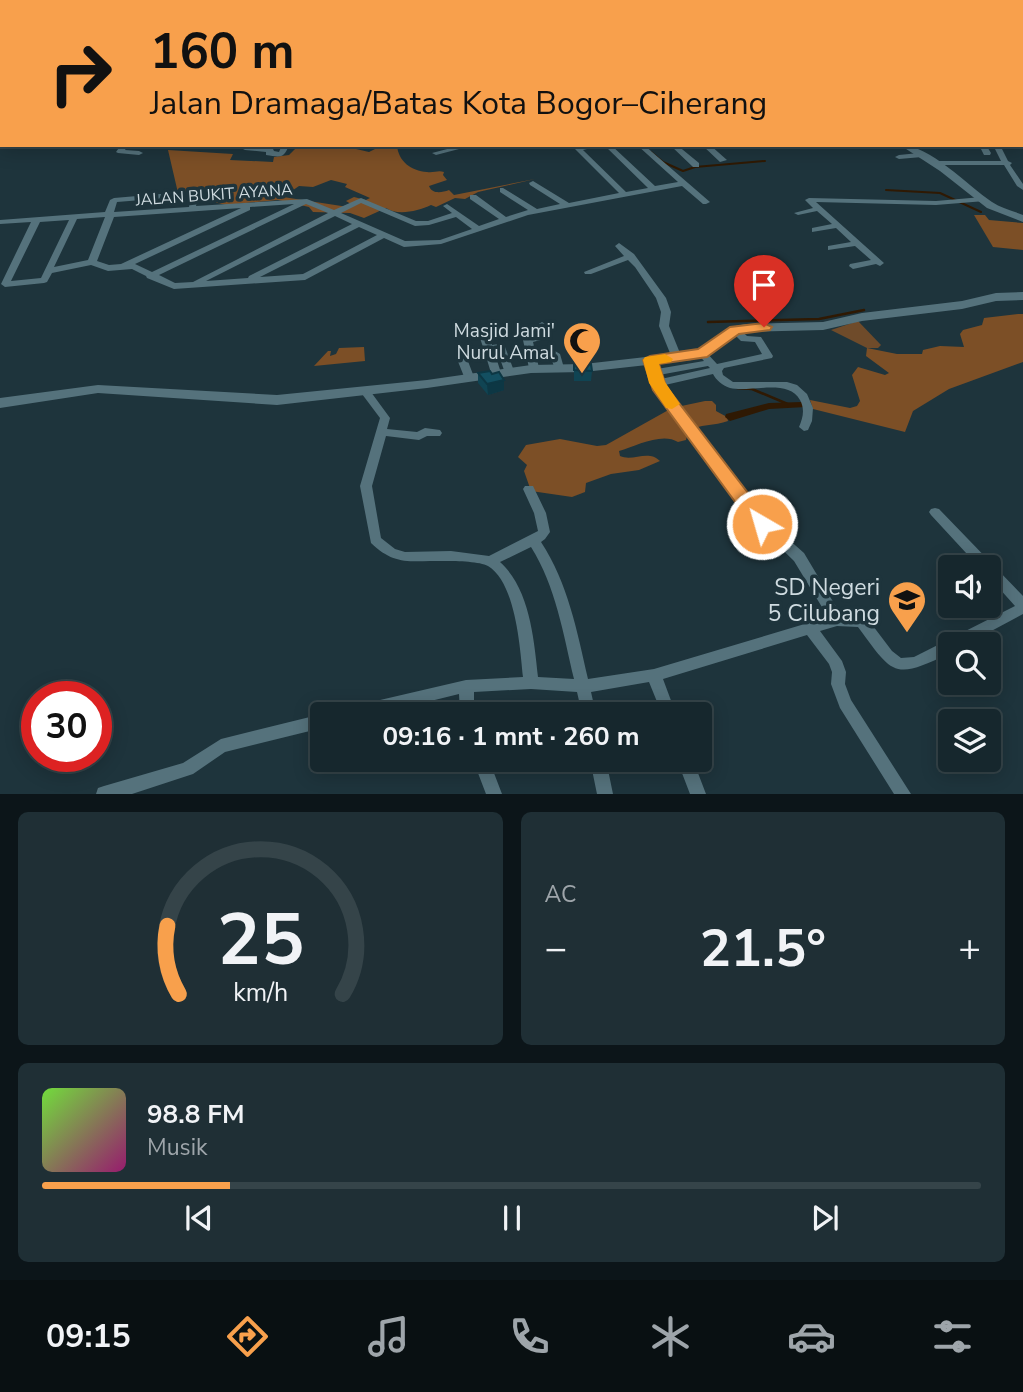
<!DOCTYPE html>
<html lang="id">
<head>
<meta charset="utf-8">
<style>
	:root { --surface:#16272d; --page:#1f2f35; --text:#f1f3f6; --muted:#9ea5aa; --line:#354449; --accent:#f8a04c }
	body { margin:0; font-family:"Nunito Sans",sans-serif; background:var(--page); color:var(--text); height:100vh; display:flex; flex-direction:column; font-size:26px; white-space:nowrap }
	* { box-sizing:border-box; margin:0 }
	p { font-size:23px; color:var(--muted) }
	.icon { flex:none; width:38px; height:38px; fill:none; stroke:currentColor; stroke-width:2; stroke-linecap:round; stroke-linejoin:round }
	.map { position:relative; height:794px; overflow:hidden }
	.sheet { display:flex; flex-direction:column; gap:18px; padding:18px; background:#0c1519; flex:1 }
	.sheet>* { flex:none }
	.guide { position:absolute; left:0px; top:0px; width:1024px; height:147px; box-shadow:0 4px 18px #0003,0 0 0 2px var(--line); background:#f8a04c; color:#111; overflow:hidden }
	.tools { position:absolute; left:938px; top:555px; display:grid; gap:14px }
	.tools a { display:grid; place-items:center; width:63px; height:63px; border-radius:7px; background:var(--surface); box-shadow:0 4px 18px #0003,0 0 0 2px var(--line); font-size:35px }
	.speed { position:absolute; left:21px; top:681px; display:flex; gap:14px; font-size:35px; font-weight:700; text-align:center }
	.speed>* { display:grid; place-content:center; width:91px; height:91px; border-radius:50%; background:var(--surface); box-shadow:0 4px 18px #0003,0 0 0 2px var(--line); line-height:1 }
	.speed .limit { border:10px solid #d22; background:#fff; color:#111 }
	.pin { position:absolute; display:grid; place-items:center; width:60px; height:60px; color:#fff; margin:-72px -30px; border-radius:50% 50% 50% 0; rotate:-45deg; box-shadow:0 0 7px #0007 }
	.pin .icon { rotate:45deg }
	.me { position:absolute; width:77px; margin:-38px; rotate:322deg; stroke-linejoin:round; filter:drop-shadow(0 0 5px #0008) }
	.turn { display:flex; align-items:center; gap:24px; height:147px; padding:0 35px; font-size:32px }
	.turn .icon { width:91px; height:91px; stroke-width:2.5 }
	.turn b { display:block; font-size:49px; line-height:60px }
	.big { font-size:52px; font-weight:700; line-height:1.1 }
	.sheet .tile { flex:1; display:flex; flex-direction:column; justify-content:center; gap:10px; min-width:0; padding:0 24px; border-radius:10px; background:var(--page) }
	.sheet .dial { align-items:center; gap:0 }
	.dial svg { height:182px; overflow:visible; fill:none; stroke:var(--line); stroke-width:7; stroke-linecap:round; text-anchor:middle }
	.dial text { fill:var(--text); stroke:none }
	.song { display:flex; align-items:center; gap:21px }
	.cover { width:84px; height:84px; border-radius:10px; background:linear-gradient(135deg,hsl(100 70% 55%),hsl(320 70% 35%)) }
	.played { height:7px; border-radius:4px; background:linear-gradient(90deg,var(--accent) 20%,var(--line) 20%) }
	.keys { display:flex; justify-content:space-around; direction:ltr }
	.heat { display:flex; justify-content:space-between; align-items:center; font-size:38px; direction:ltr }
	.sheet .tiles { flex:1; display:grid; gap:18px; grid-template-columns:1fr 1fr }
	.tile:last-child { grid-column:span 2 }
	.trip { position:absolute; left:310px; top:702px; width:402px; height:70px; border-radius:7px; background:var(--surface); box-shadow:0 4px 18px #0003,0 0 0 2px var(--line); font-weight:700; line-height:70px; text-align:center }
	.tab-bar { display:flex; height:112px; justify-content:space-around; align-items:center; background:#091012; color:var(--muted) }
	.tab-bar .icon { width:49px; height:49px }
	.tab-bar .active { color:var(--accent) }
	.tab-bar b { font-size:32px; color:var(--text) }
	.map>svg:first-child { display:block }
</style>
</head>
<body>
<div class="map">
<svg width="1023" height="794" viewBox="0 0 1023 794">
	<rect width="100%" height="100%" fill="#1e343c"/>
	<path fill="#6f4b2a" d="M858 321 881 345 878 348H867L831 330Z"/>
	<path fill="#7c4f26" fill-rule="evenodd" d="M317 145H354L356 149 369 152 383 145H397C398 161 411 171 427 172 434 173 438 170 444 172L443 175 447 180 429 186C432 194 441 193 449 190L454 195 535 179 478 192 465 199 455 198 436 207 431 205C418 211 398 216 386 208L364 218 350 213 313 212 309 207 278 200 226 205 178 193 168 150 233 154 230 160 273 162 274 157 289 155 296 148ZM331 180 347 184 345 187 370 198 366 200 354 197 346 201 351 204 348 207 283 197 299 186 313 187Z
		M974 215H985L989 220 1023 223V250L993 247Z
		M1018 314H1023V362L949 389 913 411 905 432 813 409 810 400 850 408 857 406 860 401 852 375 858 367 885 375 889 373 866 356 867 348 897 354H922L923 350 940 346 964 347 960 334 963 330 982 325 984 318Z
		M364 347 365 361 314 366 328 351H331L330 356 336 354 339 348Z
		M705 401H712L716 405V411L727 417 728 421C715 426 699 424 688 431L686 440 678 442C662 432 636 446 619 451L620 456C633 462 648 449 660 461L639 470 611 474 586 483 585 492 572 497 531 491 524 471 527 465 518 457 526 445 560 439 597 446 606 445 672 408Z"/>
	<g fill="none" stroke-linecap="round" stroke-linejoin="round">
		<path stroke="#2f1903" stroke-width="2" d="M354 0H364
			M410 0H419
			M459 0 468 2
			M282 2 291 0
			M655 2 659 0
			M651 152 663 162 683 171 695 167 765 161
			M886 190 940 193 981 212"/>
		<path stroke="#2f1903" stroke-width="2.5" d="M708 322 819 319 864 310
			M737 388 752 389 790 405"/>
		<path fill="#2f1903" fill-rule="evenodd" d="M802 402 806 403 807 405 806 407 769 409 730 421 725 417 726 414 769 403Z"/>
		<path fill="#55727c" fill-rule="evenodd" d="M0 0H10L0 2Z
			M41 0H55L51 2H35Z
			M61 0H65V2H61Z
			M88 0H92V2H88Z
			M115 0H119V2H115Z
			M140 0H144L145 2H140Z
			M220 0H225L226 2H221Z
			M237 0H241V2H237Z
			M255 0H259V2H254Z
			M613 0 620 2H613Z
			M673 0H677V2H672Z
			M719 0H744L738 2H709Z
			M906 0H989L987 1H908Z
			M0 21H2V25H0Z
			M0 44H2V48H0Z
			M0 115H2V119H0Z
			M1022 140H1023V144H1022Z
			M121 145H128L125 150 139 151 143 153 139 155 118 153 116 152Z
			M184 145H191L186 149 183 147Z
			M246 145 271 148 273 149 274 151 279 152 282 145H289C284 159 280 157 266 155V152L245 150 243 149Z
			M300 145H309L306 147Z
			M449 145H456L459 149 436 155 432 153 451 148Z
			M571 145 580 147 603 145 583 150 626 192 648 188 604 145H611L655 186 678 182 637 145H644L710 202 706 204H703L682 186 528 215 441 244 404 247 384 238 305 280 174 289 147 278 146 276 132 269 108 271 91 265 52 273 47 282 44 283 5 287 1 284 31 222 0 224V220L105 212 110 200 114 198 195 191 199 193 196 206 307 199 334 210 361 198 416 221H428L452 213 443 206 447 204 479 226 499 219 470 199V195H476L506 217 528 210 500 192V188H503L537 209 560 204 530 185 529 183 533 181 569 203 619 193ZM191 196 189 207 114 212 117 202ZM361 203 415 226 429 225 456 217 472 229 440 240 405 241 341 213ZM294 204 152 272 135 264 250 210V207ZM306 204 328 213 193 282 175 283 159 275ZM241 208 121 264 109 265 97 261 114 217ZM335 216 352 224 249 276 248 278 206 281ZM105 217 88 260 54 267 77 219ZM69 220 41 278 11 281 40 222ZM359 227 377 235 303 274 260 277Z
			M670 145H677L699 163V167H693Z
			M702 145H710L727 160 720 162Z
			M979 145H986L991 153 990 155H984Z
			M993 145H1000L1008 161 1012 163 1010 165 1023 184V190L1017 186 1004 165H933L929 163 933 161H1001Z
			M919 153H922V157L899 159 895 157 899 155Z
			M982 197 986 199 985 201 936 205 816 202 884 263 880 266 876 264 853 269 849 266 850 264 871 260 855 246 828 250V246L851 242 836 228 812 232V228L832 224 817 211 798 215 794 213 813 208 805 200 809 198 936 201Z
			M619 243 634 254 666 298 671 312 669 326 682 358 681 360H673L672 358 659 326 661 312 656 298 635 267 628 260 591 274H585L584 272 624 256 615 246Z
			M542 322 547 325 550 336 548 338 533 342 539 368 534 371 529 368 523 340 525 338 540 334 537 325Z
			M735 327 738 328 747 336 761 337 773 356 772 358 724 368 722 371 723 375 733 382H787L797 385 807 394 813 408 812 421 808 430 804 431 799 427C803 418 805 409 800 400 788 378 750 393 730 388 723 386 716 380 713 374L665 385 671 397 760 514 804 553 841 615 867 618 892 651 901 658 914 657 1015 606 989 577V567H979L931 515 929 512 931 509 935 508 939 509 1023 596V614L967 644H950V653C894 680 894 676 858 627L837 626 820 631 842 661 846 672 845 684 851 700 911 794H894L840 708 831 684 832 672 829 664 807 635 663 679 676 714H662L649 682 591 692 596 714H582L577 692 531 689 474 692V714H460L459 694 378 714H343L345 709 350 707 466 680 523 677C520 648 516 583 488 566 477 560 444 561 430 561 404 562 391 562 371 543L360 486 380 418 359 390 364 387 368 388 390 418 387 429 417 432 425 428 440 430 442 433 440 436H427L419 440 386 436 372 486 381 538 395 549 405 552 451 551 489 556 538 531 534 513 523 489 525 486H533L546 513 550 532 545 539 541 542C568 583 577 631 588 679L654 669 828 617 794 561 752 520 663 400C655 386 649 377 645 360L650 357 655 360 657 369 704 361 697 353 702 350 705 351 717 364 762 354 755 342 741 341 730 330ZM708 366 710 368 661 379 659 375ZM531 547C556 587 563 633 574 679L538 677C534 640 530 589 500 562Z
			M483 329 488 332 492 345 499 344 505 347 514 371 513 373H505L497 350 494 351 501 373 500 375H492L491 373 485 353 466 356 474 377 473 379H465L455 354 456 352 483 347 478 332Z
			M574 330 579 333 583 344 580 348 589 368 588 370H580L570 348 573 344 569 333Z
			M555 351 560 354 564 368 563 370H555L550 354Z
			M322 714V728L225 752 193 774 132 794H96L98 788 104 786 183 763 221 739Z
			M473 760H489L502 794H486Z
			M590 760H606L613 794H597Z
			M677 760H693L706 794H690Z"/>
		<path fill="#55727c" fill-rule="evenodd" d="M331 0H337L338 2H332Z
			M900 145C930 145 967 185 992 202 1001 208 1013 211 1023 215V222L987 208 940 171Z
			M1023 292V300L996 301 962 309 862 321 823 330 746 332 739 333 711 354 692 360 584 372 531 373 427 388 277 405 98 393 0 408V398L98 385 277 395 427 380 531 365 584 364 690 352 701 348 730 327 746 324 823 322 862 313 962 301 996 293Z"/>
	</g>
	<path fill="#104453" d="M574 365 592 371 591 381H574Z
		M478 373 504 390 488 395 478 383Z"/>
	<path fill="#0d3744" d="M504 380V390L488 395 487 384Z"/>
	<path fill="#134f61" stroke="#0d3744" stroke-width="2" d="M591 364 592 371 574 370V365Z
		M490 371 492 374 499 372 504 380 487 384 478 373Z"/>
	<path fill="#f8a04c" stroke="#a16831" stroke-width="2" d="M764 323 772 327 770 330 739 334 707 357 659 364 666 386 768 519 771 524 768 529H755L653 390 643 360 650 356 698 349 730 327Z"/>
	<path fill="#f59e0b" d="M665 354 673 359 671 362 659 364 665 382 680 404 672 409 666 408 649 383 643 360 645 357Z"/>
	<defs>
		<symbol id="mosque-pin" viewBox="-11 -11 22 30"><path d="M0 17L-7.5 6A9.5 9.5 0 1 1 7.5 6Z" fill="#f8a04c" stroke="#1e343c"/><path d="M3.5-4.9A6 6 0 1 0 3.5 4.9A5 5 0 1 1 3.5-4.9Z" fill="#111"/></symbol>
		<symbol id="school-pin" viewBox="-11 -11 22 30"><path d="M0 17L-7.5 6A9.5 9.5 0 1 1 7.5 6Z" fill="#f8a04c" stroke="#1e343c"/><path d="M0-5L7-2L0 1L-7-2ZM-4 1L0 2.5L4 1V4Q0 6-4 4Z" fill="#111"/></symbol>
	</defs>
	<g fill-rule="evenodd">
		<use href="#mosque-pin" x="560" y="319" width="44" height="60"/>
		<use href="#school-pin" x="885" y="578" width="44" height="60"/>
	</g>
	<g text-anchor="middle" stroke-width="7" stroke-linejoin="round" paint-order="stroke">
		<g font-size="16" fill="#cfdbe0" stroke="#1e343c">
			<text transform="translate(214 194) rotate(-4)" y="6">JALAN BUKIT AYANA</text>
		</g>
		<g font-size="19" fill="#cfdbe0" stroke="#1e343c" text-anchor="end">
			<text x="555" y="337">Masjid Jami'<tspan x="555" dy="22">Nurul Amal</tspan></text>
		</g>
		<g font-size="23" fill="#cfdbe0" stroke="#1e343c" text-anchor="end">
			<text x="880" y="595">SD Negeri<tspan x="880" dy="26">5 Cilubang</tspan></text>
		</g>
	</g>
</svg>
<div class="tools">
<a><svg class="icon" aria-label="sound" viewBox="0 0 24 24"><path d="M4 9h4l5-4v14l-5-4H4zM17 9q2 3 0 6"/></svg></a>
<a><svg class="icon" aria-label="search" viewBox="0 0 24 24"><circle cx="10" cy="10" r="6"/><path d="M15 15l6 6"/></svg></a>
<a><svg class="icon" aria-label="layers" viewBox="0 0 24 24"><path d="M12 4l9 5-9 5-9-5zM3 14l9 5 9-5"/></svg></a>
</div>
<div class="speed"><div class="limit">30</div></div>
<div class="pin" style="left:764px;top:327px;background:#d93025"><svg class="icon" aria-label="arrive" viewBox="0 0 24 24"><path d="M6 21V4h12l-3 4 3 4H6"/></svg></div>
<svg class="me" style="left:762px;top:524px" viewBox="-20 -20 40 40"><circle r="17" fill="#f8a04c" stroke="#fff" stroke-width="3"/><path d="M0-11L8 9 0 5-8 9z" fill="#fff"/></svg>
<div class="trip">09:16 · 1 mnt · 260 m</div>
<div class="guide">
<div class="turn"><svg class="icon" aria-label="right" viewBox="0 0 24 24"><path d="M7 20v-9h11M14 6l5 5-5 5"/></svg><div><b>160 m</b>Jalan Dramaga/Batas Kota Bogor–Ciherang</div></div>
</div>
</div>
<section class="sheet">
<div class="tiles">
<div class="tile dial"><svg viewBox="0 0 100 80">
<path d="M14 69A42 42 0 1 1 86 69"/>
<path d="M14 69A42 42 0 0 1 9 39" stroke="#f8a04c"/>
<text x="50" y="56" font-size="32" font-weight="700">25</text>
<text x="50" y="72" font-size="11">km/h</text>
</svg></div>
<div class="tile"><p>AC</p>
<div class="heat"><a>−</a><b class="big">21.5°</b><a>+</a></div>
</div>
<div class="tile">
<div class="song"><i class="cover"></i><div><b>98.8 FM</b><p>Musik</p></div></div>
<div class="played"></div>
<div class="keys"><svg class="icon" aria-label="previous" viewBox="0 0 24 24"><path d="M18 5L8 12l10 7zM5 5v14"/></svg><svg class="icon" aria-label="pause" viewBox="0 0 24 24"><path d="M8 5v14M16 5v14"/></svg><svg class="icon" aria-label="next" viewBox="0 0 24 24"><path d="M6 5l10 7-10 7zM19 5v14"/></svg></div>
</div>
</div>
</section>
<nav class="tab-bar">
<b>09:15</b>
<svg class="icon active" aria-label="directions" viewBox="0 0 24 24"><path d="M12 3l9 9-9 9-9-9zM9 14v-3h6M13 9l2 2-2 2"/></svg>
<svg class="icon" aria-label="music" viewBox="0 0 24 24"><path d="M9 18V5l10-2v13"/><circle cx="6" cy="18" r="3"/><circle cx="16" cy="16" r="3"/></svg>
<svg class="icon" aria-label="phone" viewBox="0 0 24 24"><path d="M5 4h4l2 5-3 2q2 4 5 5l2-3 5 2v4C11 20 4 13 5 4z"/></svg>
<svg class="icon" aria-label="climate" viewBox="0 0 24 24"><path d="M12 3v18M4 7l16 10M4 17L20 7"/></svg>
<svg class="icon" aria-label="car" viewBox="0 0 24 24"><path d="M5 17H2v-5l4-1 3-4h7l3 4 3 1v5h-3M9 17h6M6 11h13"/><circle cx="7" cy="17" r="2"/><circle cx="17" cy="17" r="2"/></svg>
<svg class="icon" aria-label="filters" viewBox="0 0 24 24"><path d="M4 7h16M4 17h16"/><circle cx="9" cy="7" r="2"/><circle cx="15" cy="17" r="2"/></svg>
</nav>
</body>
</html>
